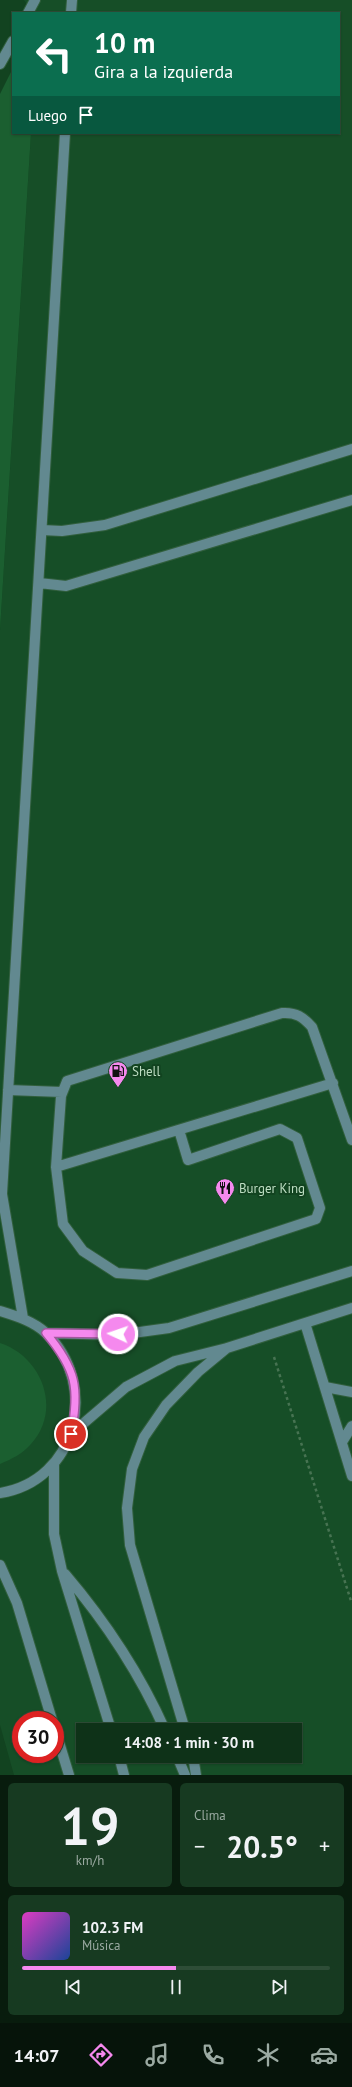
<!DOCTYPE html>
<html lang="es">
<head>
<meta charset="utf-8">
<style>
	:root { --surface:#0e3218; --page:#173a21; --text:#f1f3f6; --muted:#9baaa2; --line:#2e4d37; --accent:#f589ee }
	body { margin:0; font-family:"PT Sans",sans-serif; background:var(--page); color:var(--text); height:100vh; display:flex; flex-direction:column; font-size:15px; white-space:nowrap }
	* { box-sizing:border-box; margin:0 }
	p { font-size:13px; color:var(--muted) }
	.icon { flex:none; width:22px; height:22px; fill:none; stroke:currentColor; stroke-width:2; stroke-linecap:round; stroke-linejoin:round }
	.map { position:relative; height:1775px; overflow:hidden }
	.side { display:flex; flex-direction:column; gap:8px; padding:8px; background:#081c0d; flex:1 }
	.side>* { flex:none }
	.hud { position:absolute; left:12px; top:12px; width:328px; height:122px; border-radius:0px; box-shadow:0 1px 3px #0004,0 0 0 1px var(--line); background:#0b6e4f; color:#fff; overflow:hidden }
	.speed { position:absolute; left:12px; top:1711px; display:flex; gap:8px; font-size:20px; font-weight:700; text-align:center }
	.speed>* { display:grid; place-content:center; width:52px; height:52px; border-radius:50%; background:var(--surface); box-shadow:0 1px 3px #0004,0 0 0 1px var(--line); line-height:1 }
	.speed .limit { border:6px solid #d22; background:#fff; color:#111 }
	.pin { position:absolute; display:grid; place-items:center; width:34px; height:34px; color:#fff; margin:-17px; border:2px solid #fff; border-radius:50%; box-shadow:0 1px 4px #0007 }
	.me { position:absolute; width:44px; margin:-22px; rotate:273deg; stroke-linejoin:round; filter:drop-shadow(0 0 3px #0008) }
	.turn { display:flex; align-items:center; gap:14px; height:84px; padding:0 16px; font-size:18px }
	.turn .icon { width:52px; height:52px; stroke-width:2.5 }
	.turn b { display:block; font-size:28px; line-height:34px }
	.then { display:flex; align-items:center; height:38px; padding:0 16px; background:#0003; gap:8px; font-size:15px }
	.big { font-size:30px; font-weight:700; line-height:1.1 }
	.side .widget { flex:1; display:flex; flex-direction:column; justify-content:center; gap:6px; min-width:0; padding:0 14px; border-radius:6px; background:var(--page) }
	.side .dial { align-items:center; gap:0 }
	.dial b { font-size:52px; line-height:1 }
	.song { display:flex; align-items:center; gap:12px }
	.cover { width:48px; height:48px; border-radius:6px; background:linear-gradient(135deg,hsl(310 70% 55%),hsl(220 70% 35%)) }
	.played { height:4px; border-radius:2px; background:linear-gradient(90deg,var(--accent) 50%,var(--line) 50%) }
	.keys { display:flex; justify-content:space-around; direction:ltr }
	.heat { display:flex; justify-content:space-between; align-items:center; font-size:22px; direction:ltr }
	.side .tiles { flex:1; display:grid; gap:8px; grid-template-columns:1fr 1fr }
	.widget:last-child { grid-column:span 2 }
	.trip { position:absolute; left:76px; top:1723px; width:226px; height:40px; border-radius:0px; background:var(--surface); box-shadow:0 1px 3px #0004,0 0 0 1px var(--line); font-weight:700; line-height:40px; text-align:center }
	.tab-bar { display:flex; height:64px; justify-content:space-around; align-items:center; background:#06140a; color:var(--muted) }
	.tab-bar .icon { width:28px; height:28px }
	.tab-bar .selected { color:var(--accent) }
	.tab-bar b { font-size:18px; color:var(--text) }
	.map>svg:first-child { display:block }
</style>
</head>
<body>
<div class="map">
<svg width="352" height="1775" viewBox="0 0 352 1775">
	<rect width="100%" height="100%" fill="#124320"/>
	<path fill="#164e27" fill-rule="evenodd" d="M24 0H352V1775H14L0 1725V630L31 133H339V13H33ZM21 1720H55V1754H21ZM83 1730H295V1756H83Z"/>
	<path fill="#1b5f30" d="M13 68V133H31L0 630V94Z
		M0 1343C41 1356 63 1409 31 1444 22 1454 12 1459 0 1464Z"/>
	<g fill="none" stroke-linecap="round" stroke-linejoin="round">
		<defs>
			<path id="minor" d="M28 13 35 0
				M71 13 72 0
				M0 64 13 41
				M42 530 62 531 105 525 352 449
				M39 583 66 586 352 500
				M8 1090 62 1092
				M179 1130 188 1160 280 1129 297 1138 320 1208 316 1219 147 1275 117 1273 83 1251 63 1224 56 1167 61 1096 67 1081 282 1013C296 1012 303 1017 312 1027L352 1140
				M56 1167 333 1083
				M0 1311C16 1316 33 1321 46 1333 100 1385 77 1481 0 1493
				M23 1318 2 1194 65 133
				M305 1323 352 1476
				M46 1333 118 1335 169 1328 352 1271
				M325 1387 352 1392
				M71 1434 126 1387 175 1361 227 1348 352 1308
				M342 1442 352 1426
				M54 1463V1534L62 1571 111 1730
				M0 1565 17 1603 52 1720
				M65 1574C105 1621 140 1674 165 1730
				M55 1729 69 1775
				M185 1730 130 1545 127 1508 132 1469 144 1437 166 1405 198 1372 227 1348
				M119 1756 124 1775
				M177 1756 185 1775
				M193 1756 196 1775"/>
		</defs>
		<use href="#minor" stroke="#315f3d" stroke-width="12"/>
		<path stroke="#477352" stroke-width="2.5" stroke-dasharray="3 3" stroke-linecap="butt" d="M274 1357 351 1601"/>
		<use href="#minor" stroke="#628990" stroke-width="10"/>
	</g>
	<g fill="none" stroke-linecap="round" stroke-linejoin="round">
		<defs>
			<path id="route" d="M71 1434C80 1388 76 1369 46 1333L118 1334"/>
		</defs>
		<use href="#route" stroke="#9f599b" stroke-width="10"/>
		<use href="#route" stroke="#f589ee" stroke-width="7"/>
	</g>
	<defs>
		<symbol id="fuel-pin" viewBox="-11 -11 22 30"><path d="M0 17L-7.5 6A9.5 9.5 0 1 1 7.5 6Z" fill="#f589ee" stroke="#124320"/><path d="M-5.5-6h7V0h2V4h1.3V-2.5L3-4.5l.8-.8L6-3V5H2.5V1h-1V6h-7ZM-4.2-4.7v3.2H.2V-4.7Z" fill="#111"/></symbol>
		<symbol id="restaurant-pin" viewBox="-11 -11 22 30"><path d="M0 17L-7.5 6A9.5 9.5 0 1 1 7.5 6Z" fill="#f589ee" stroke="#124320"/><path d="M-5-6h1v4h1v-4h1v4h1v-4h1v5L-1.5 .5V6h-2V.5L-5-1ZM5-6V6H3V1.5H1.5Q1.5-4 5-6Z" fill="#111"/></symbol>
	</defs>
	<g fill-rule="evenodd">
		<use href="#fuel-pin" x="107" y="1060" width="22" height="30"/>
		<use href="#restaurant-pin" x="214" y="1177" width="22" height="30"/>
	</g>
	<g text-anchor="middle" stroke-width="4" stroke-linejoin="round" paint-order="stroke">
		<g font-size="13" fill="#bdddc2" stroke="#124320" text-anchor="start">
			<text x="132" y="1076">Shell</text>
			<text x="239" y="1193">Burger King</text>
		</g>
	</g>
</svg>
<div class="speed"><div class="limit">30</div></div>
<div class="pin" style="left:71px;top:1434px;background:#d93025"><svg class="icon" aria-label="arrive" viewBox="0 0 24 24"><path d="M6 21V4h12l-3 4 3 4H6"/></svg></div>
<svg class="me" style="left:118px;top:1334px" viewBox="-20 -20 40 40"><circle r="17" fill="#f589ee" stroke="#fff" stroke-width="3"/><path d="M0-11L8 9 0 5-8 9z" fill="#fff"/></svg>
<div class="trip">14:08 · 1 min · 30 m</div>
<div class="hud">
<div class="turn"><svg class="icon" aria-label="left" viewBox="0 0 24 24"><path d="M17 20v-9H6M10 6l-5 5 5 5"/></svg><div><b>10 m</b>Gira a la izquierda</div></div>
<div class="then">Luego<svg class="icon" aria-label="arrive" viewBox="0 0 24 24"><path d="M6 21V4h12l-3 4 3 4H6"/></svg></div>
</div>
</div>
<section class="side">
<div class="tiles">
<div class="widget dial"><b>19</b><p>km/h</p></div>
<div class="widget"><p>Clima</p>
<div class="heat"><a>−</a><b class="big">20.5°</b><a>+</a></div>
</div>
<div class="widget">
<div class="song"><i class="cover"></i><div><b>102.3 FM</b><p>Música</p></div></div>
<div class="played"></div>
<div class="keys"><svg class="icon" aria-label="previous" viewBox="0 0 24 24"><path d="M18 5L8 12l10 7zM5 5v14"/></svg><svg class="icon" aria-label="pause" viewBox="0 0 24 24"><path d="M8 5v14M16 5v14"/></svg><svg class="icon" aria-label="next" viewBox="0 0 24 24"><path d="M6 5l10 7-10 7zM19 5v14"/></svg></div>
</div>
</div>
</section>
<nav class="tab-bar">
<b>14:07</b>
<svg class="icon selected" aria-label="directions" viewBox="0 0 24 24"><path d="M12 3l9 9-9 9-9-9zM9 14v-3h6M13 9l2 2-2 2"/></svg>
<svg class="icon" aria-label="music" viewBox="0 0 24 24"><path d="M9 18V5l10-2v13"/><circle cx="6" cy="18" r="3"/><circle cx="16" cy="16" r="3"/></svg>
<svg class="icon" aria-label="phone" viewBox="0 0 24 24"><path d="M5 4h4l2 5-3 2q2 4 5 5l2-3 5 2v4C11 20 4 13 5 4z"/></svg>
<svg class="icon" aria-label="climate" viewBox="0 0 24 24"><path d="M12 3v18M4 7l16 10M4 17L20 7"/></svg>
<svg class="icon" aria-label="car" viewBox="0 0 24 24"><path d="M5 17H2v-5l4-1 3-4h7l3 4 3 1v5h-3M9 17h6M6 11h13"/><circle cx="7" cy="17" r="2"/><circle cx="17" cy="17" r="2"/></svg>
</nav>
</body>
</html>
